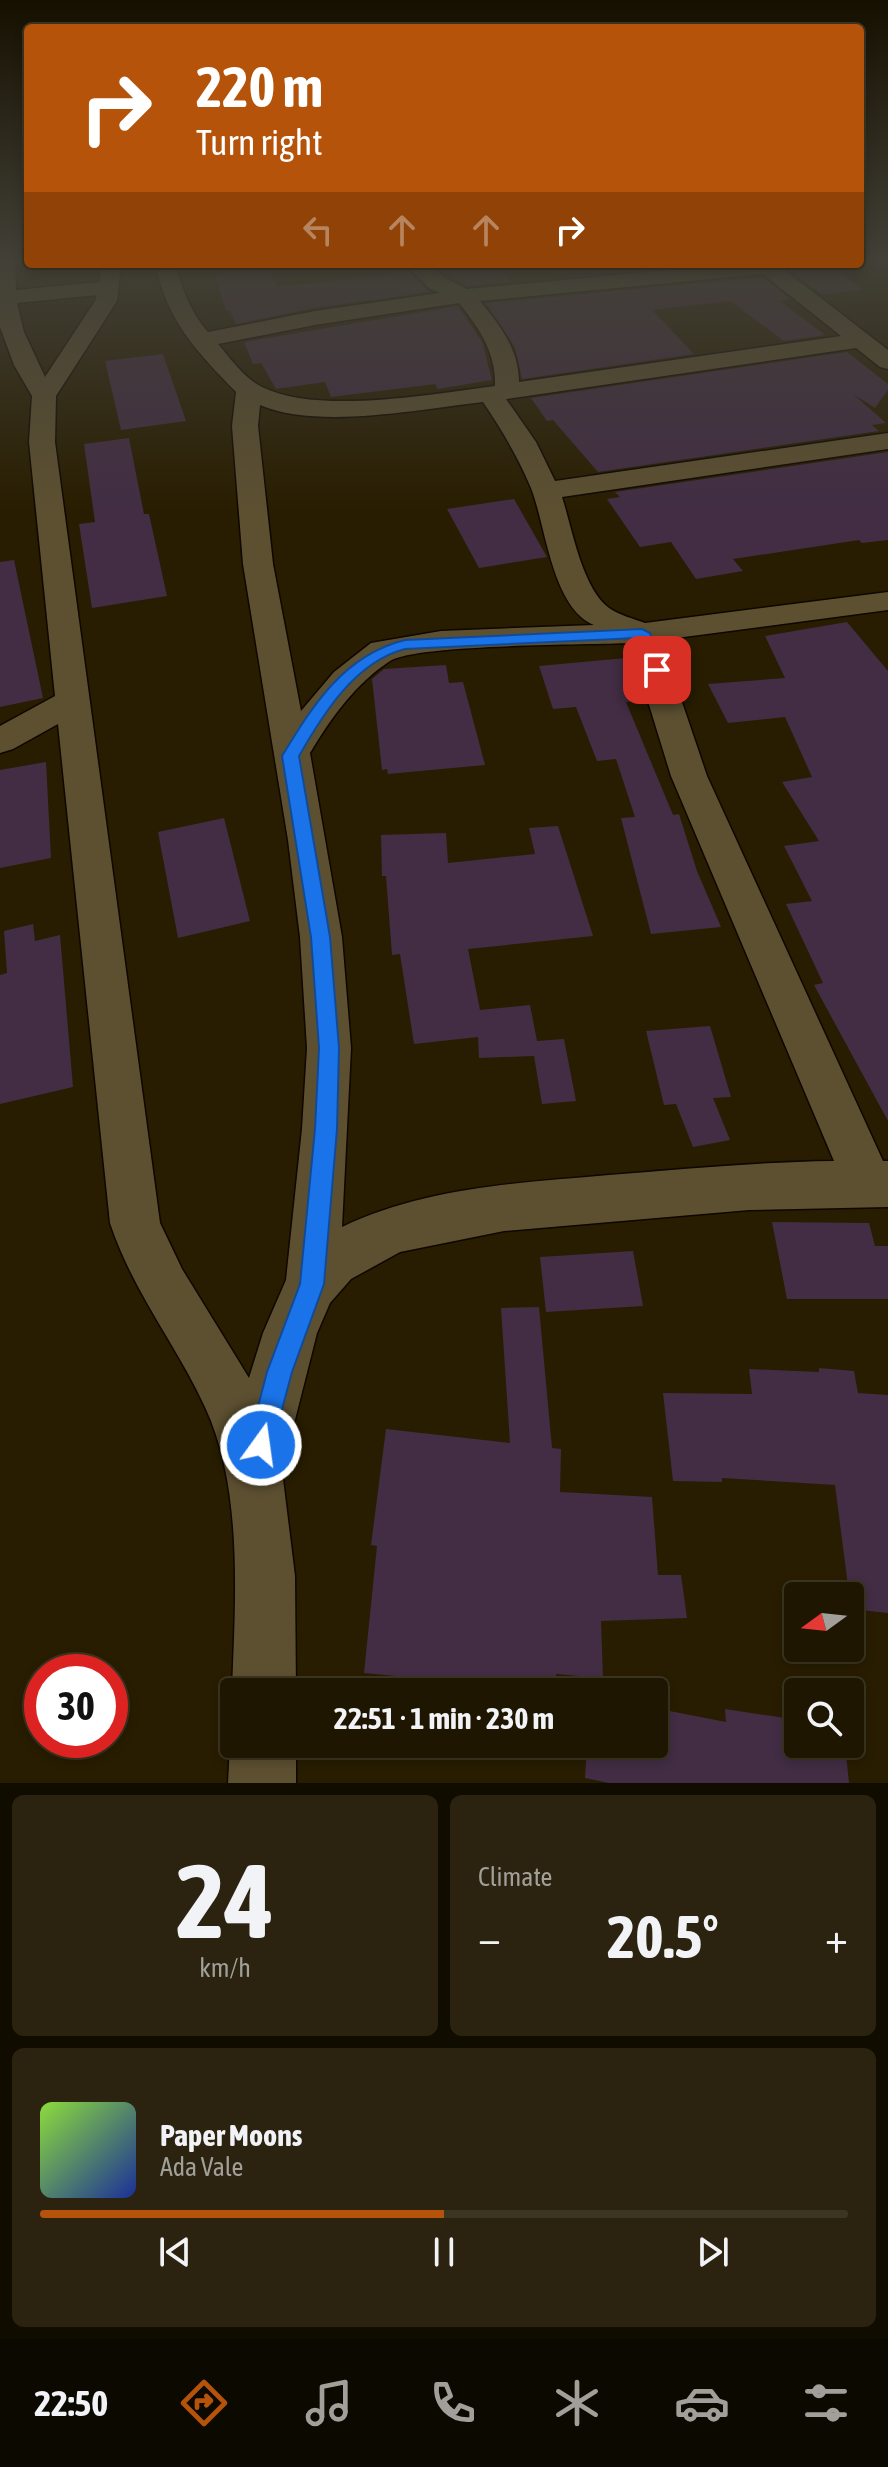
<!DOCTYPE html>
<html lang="en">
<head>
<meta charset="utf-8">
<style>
	:root { --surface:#1e1600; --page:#2b230f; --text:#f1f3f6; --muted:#a19f99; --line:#3c3522; --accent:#b45309 }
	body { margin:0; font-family:"Asap Condensed",sans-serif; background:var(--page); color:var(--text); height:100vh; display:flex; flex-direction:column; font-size:30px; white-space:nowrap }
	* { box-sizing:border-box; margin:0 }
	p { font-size:26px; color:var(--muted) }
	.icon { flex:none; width:44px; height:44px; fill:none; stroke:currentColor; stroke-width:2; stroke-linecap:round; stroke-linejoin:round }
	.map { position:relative; height:1783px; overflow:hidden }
	.sheet { display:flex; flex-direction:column; gap:12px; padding:12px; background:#100c00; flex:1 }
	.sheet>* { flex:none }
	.hud { position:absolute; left:24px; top:24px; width:840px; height:244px; border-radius:8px; box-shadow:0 4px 12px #0003,0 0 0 2px var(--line); background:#b45309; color:#fff; overflow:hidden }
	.needle { width:52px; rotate:255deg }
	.fabs { position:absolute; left:784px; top:1582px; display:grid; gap:16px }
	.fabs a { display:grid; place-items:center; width:80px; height:80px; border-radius:8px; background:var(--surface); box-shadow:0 4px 12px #0003,0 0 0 2px var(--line); font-size:40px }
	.speed { position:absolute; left:24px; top:1654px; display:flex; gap:16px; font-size:40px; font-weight:700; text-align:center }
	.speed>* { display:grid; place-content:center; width:104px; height:104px; border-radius:50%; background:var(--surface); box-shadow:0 4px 12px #0003,0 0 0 2px var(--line); line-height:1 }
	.speed .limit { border:12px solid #d22; background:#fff; color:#111 }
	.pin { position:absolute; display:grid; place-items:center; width:68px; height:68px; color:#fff; margin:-34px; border-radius:16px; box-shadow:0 4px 12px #0006 }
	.me { position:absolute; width:88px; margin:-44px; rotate:14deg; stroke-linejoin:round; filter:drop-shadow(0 0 6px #0008) }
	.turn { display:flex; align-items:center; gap:28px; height:168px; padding:0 40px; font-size:36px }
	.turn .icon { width:104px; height:104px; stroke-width:2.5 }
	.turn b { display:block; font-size:56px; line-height:68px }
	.lanes { display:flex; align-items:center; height:76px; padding:0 40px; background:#0003; justify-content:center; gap:40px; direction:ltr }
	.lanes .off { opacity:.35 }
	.big { font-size:60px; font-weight:700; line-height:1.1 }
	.sheet .tile { flex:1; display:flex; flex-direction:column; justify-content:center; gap:12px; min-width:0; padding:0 28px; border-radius:12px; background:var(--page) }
	.sheet .dial { align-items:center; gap:0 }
	.dial b { font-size:104px; line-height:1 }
	.song { display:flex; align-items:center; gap:24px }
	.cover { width:96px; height:96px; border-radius:12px; background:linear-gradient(135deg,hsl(90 70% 55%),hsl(230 70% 35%)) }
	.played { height:8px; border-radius:4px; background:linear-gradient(90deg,var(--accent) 50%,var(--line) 50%) }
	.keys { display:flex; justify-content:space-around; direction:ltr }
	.heat { display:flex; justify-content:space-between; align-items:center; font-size:44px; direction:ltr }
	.sheet .tiles { flex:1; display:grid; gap:12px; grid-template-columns:1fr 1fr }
	.tile:last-child { grid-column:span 2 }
	.trip { position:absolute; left:220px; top:1678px; width:448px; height:80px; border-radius:8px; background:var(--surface); box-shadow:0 4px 12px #0003,0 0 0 2px var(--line); font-weight:700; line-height:80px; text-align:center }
	.tab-bar { display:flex; height:128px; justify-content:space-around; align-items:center; background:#0c0900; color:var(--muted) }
	.tab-bar .icon { width:56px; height:56px }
	.tab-bar .current { color:var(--accent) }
	.tab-bar b { font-size:36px; color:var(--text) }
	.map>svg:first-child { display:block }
</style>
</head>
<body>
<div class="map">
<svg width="888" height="1783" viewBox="0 0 888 1783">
	<rect width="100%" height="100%" fill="#281d00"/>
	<path fill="#422d44" d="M470 264H496L511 282 468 286 438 268Z
		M831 265 863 290 822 295 788 269Z
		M270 269 277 287 409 272 429 292 314 308 236 324 230 311H226L215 275Z
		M762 277 790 299 780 301 825 335 784 341 730 301 652 310 694 354 522 379 515 347 486 303Z
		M458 306 482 342 492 380 438 389 435 384 331 397 325 382 276 389 261 363 253 364 244 342Z
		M847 352 888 384V390L875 408 853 394 886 423 872 425 879 431 598 472 553 420 547 421 531 398Z
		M163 354 186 421 121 430 105 361Z
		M129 438 144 514H149L167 596 92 608 79 524 95 522 84 444Z
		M888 452V540L862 543 859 540 733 559 743 571 696 579 671 542 640 547 607 499 620 497 615 492Z
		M514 499 547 557 479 568 447 509Z
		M14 560 43 698 0 707V562Z
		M847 622 888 671V1121L814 985 823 983 786 904 812 901 784 846 819 841 782 782 812 777 785 717 728 723 708 684 785 678 765 636Z
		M626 658 642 701 626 702 673 815 679 814 697 871 721 927 651 934 621 818 635 817 616 759 597 761 576 707 553 709 539 666Z
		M446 665 449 683 463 682 485 765 388 774 387 769 382 770 372 679 384 669Z
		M46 762 51 858 0 868V770Z
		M224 818 250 921 178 938 158 832Z
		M558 826 593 936 468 949 480 1010 530 1005 537 1041 564 1039 576 1101 542 1104 534 1056 479 1058 478 1037 414 1044 400 954 392 955 386 876H382L381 835 446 833 448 863 535 854 529 828Z
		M33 924 35 941 60 935 73 1087 0 1104V975L7 973 4 931Z
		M710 1026 731 1097 713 1098 730 1140 693 1147 676 1104 664 1105 646 1031Z
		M772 1222 869 1223 875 1246H888V1299H787Z
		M633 1251 643 1306 546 1312 540 1257Z
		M539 1307 552 1448 561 1449 560 1492 652 1497 658 1575H681L687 1618 601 1621 603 1678 556 1674V1692H513L479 1688 480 1684 364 1673 377 1546 371 1545 386 1429 510 1443 501 1308Z
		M819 1368 854 1371 858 1393 888 1395V1613L851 1609 835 1485 722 1478V1482L673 1481 663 1393 752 1394 749 1369 819 1372Z
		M654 1708 726 1722 725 1709 798 1720V1744H845L849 1783H609L585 1778 587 1744H654Z"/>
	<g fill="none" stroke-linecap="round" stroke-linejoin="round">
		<defs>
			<path id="minor" d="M0 262H15L16 290 100 282 101 264H121L117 301 56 396 55 442 160 1223 182 1269 249 1378 263 1333 286 1280 302 1129 307 1048 300 937 288 840 243 564 232 426 236 392C196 351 168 322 155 264H175C183 291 190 311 208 332L315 311 440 293 429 288 405 264H428L445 278 467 289 733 264H777L888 350V369L880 367 856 348 506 399 536 442 555 481 888 433V449L562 497C572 528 582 588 609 608 619 615 634 619 645 623L888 592V610L661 640 707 776 883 1161H888V1207L749 1210 504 1231 400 1252 351 1279 330 1303 317 1333 282 1471 295 1576 296 1692H234V1697L232 1692C235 1603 244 1490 205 1407 175 1342 134 1294 110 1223L58 724 13 749 0 753V726L55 696 29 442 32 396 14 365 0 327ZM763 274 841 336 519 382C519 350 500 325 480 301ZM97 295 95 301 45 377 24 332 17 303ZM459 303C479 328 496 352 495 386 433 394 317 415 262 387 245 379 230 358 218 344L315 325ZM483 402C502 430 518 457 531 488 546 526 552 608 594 625L441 631 371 643 334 672 301 711 273 564 258 426 260 405C318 430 420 409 483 402ZM630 643 671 776 834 1161C759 1162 684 1169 609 1175 519 1183 426 1187 342 1227L351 1048 342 937 310 753C331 718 355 684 390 661 416 644 589 645 630 643Z
				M234 1734V1744H296V1783H228L230 1744Z"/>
		</defs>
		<use href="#minor" stroke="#0f0700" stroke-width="3"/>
		<use href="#minor" fill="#5d5031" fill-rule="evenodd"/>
	</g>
	<linearGradient id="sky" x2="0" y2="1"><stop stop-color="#161000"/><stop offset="0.51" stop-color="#424037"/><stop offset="1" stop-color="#424037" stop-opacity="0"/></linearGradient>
	<rect width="888" height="512" fill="url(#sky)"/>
	<path fill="#1a73e8" stroke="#114b97" stroke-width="2" d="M642 629 650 633 665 670 662 674H652L637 638 405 649C355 662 323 714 299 756L330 937 339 1048 337 1129 324 1284 292 1372 270 1454 261 1458 251 1454 248 1445 267 1372 300 1284 315 1129 319 1048 311 937 282 756C313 705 344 655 405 640Z"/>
</svg>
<div class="fabs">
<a><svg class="needle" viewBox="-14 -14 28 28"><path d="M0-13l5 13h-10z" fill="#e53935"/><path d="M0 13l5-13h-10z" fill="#a19f99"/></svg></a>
<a><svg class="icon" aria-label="search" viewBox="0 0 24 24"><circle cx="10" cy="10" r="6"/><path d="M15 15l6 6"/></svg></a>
</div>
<div class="speed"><div class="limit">30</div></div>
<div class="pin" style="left:657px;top:670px;background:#d93025"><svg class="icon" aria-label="arrive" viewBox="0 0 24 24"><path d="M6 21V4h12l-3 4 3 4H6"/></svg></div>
<svg class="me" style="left:261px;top:1445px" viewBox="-20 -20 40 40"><circle r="17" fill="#1a73e8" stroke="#fff" stroke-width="3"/><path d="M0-11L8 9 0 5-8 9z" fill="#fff"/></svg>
<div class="trip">22:51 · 1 min · 230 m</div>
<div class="hud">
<div class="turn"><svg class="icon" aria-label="right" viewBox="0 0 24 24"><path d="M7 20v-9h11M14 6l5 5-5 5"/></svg><div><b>220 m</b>Turn right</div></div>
<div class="lanes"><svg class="icon off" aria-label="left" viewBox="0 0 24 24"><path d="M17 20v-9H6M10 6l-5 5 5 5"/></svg><svg class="icon off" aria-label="ahead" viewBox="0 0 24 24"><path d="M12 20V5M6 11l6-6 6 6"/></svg><svg class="icon off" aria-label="ahead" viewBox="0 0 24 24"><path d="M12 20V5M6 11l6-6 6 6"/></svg><svg class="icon" aria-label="right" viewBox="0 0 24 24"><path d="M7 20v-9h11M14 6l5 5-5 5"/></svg></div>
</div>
</div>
<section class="sheet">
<div class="tiles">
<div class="tile dial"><b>24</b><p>km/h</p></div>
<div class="tile"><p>Climate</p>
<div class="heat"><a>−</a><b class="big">20.5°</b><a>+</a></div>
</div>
<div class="tile">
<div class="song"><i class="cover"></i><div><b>Paper Moons</b><p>Ada Vale</p></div></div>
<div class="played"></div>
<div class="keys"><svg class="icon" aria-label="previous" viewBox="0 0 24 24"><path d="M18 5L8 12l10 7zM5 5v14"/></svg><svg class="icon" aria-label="pause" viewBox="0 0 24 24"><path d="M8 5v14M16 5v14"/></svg><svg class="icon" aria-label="next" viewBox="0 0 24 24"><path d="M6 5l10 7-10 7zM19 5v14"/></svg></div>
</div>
</div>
</section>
<nav class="tab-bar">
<b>22:50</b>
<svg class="icon current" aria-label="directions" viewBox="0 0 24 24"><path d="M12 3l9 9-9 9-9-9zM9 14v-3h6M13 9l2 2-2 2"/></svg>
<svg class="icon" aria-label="music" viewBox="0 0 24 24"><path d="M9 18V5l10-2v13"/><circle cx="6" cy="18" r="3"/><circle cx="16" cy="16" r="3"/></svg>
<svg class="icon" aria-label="phone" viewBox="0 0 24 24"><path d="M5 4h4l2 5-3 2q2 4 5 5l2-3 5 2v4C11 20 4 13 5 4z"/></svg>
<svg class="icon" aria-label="climate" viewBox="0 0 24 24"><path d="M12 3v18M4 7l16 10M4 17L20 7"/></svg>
<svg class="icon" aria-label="car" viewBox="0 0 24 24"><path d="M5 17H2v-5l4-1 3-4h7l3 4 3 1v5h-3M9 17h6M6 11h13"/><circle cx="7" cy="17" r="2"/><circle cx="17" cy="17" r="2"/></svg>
<svg class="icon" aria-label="filters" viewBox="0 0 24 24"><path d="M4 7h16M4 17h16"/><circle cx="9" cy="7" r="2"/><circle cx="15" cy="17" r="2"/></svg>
</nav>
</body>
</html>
